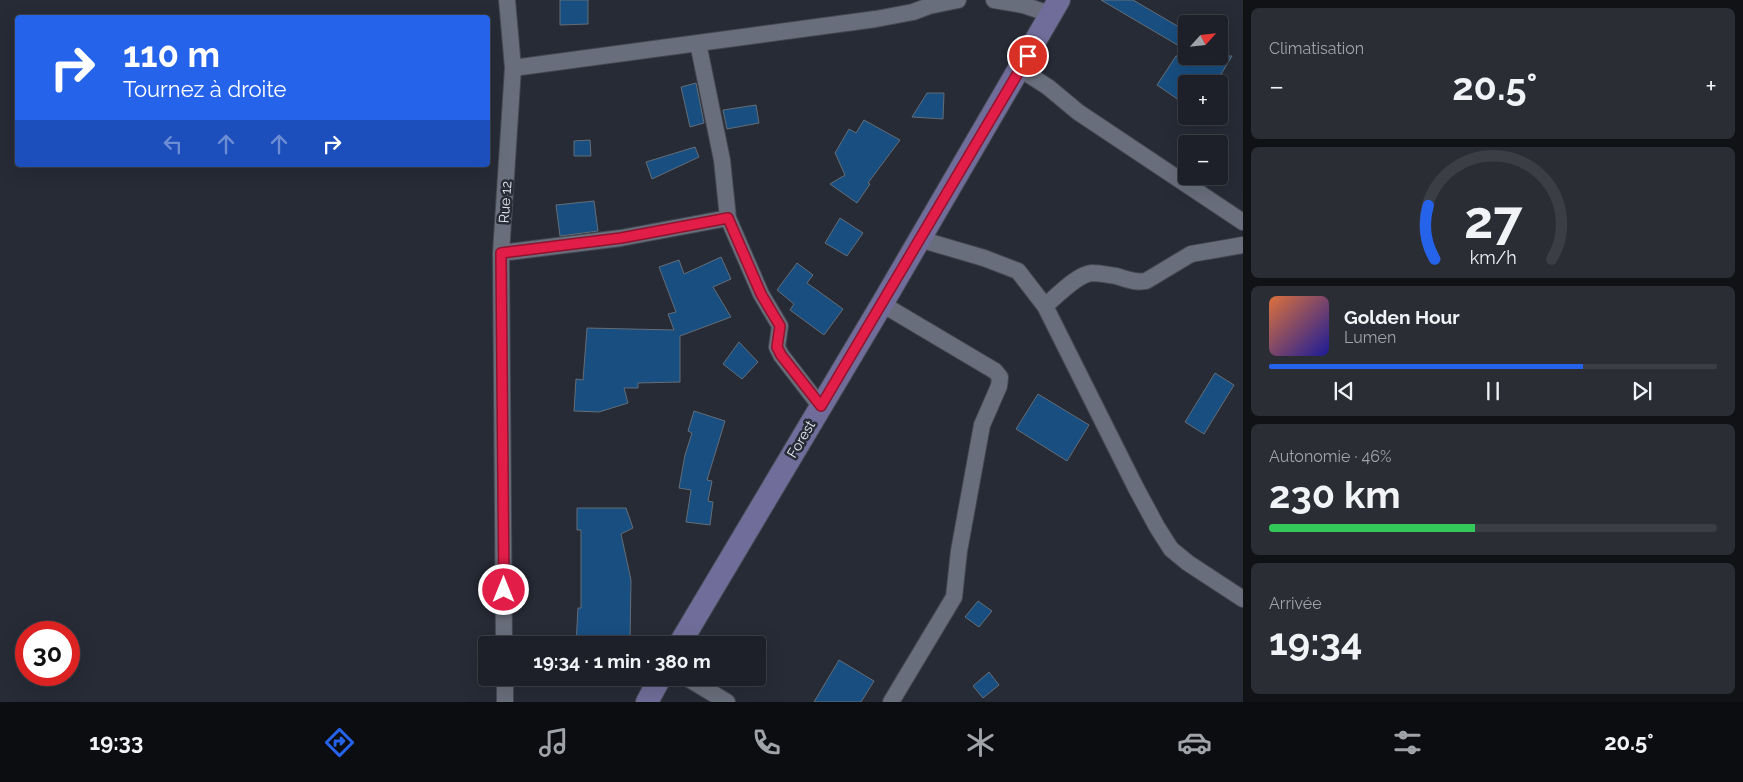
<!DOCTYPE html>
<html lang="fr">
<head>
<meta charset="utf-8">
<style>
	:root { --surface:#1d2028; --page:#2a2d34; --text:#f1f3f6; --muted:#a0a3a8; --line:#3b3e45; --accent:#2563eb }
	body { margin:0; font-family:Raleway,sans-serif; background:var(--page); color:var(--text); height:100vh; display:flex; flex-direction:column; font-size:19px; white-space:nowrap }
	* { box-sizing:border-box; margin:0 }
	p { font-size:16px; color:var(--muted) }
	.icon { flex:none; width:28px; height:28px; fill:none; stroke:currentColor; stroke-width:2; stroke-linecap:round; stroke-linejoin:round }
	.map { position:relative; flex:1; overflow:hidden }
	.side { display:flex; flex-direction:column; gap:8px; padding:8px; background:#101216; width:500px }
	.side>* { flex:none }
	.top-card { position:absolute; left:15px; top:15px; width:475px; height:152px; border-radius:5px; box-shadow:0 5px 20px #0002,0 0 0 1px var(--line); background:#2563eb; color:#fff; overflow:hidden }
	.needle { width:32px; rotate:63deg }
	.tools { position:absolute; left:1178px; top:15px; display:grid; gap:10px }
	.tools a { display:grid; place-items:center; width:50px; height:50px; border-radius:5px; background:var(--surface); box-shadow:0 5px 20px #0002,0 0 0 1px var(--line); font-size:25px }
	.speed { position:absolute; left:15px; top:621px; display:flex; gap:10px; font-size:25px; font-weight:700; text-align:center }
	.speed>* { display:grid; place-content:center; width:65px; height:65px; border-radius:50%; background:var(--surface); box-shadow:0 5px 20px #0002,0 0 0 1px var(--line); line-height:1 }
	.speed .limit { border:8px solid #d22; background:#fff; color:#111 }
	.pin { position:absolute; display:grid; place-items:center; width:42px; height:42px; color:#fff; margin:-21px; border:2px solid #fff; border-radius:50%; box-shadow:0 1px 5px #0007 }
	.me { position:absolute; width:55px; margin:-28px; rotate:0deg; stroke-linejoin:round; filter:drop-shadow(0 0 4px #0008) }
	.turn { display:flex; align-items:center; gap:18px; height:105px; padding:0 25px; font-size:22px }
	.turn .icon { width:65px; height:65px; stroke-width:2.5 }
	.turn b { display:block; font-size:35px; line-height:42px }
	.lanes { display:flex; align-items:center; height:48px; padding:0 25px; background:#0003; justify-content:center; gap:25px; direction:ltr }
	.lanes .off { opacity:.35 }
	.big { font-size:38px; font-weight:700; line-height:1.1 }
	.side .tile { flex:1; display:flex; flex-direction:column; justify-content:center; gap:8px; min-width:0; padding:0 18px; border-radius:8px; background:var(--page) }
	.side .dial { align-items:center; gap:0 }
	.dial svg { height:130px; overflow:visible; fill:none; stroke:var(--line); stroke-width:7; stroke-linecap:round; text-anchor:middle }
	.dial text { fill:var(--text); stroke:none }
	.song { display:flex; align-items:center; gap:15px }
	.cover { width:60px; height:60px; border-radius:8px; background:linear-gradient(135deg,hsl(20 70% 55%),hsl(240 70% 35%)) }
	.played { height:5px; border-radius:2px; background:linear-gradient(90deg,var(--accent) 70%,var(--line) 70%) }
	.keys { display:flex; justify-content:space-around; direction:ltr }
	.heat { display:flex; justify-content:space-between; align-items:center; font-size:28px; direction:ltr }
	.charge { height:8px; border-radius:4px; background:linear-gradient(90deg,#34c759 46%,var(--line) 0) }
	.trip { position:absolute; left:478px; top:636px; width:288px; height:50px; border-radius:5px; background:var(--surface); box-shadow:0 5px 20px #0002,0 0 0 1px var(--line); font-weight:700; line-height:50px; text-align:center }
	.menu { display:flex; height:80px; justify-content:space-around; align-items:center; background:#0c0d10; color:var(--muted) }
	.menu .icon { width:35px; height:35px }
	.menu .on { color:var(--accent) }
	.menu b { font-size:22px; color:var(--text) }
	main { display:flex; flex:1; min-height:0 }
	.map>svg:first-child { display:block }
</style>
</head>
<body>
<main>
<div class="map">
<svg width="1243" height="702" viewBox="0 0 1243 702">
	<rect width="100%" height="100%" fill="#272b36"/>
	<path fill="#184e80" stroke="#636d78" d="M560 0H588V24L560 25Z
		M1101 0H1133L1186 31V50Z
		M1176 56H1232L1217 81 1211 77 1207 84H1186V105L1157 85Z
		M696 83 704 123 690 127 681 87Z
		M927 93H944L943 119 912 117Z
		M756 105 759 123 727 129 723 110Z
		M864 120 900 140 868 183 870 184 857 203 830 184 845 175 835 153 849 129 856 133Z
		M590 140 591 156H574V141Z
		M695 147 699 157 652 179 646 162Z
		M594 201 598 231 560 236 556 205Z
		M840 218 863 233 847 256 825 243Z
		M721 257 731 279 713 287 731 317 680 336V382L638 383V388H624L628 403 599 412 574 411 576 379 583 380 587 328 674 330 668 314 676 312 659 267 679 260 684 274Z
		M797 263 813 275 807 283 843 309 824 335 790 310 794 304 777 290Z
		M739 342 758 362 742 379 723 364Z
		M1215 373 1234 385 1204 434 1185 422Z
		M1038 394 1089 425 1067 461 1016 429Z
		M694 411 725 421 707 480 712 481 708 501 713 502 710 525 686 522 691 490 679 488 685 455 692 433 688 431Z
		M577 508H626L633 528 621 534 631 580 630 642H600V645L576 644 578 608H581V530H577Z
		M978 601 992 611 979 627 965 617Z
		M839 660 874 681 861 702H814Z
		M989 672 999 685 983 698 973 686Z"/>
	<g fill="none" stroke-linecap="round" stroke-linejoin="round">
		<defs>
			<path id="street" d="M994 0 1023 5 1050 14
				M698 43 722 160 728 218 761 294 780 326 777 347 781 355 821 407
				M513 68 876 19 913 12 929 6 958 0
				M1020 69 1048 87 1078 112 1243 222
				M919 239 984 258 1018 271 1045 306 1136 488 1157 527 1171 549 1188 563 1243 599
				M501 253 621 238 728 218
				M882 304 995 371 1000 377 999 386 982 425 959 551 954 597 891 702
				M1045 306C1056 297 1077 274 1092 273 1099 273 1109 275 1116 276 1127 279 1135 283 1146 281L1191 254 1243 245
				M504 645 501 253 513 68 507 0
				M505 678V702
				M687 678 727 702"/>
			<path id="secondary" d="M679 645 882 304 1059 0
				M647 702 660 678"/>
		</defs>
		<use href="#street" stroke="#444851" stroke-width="18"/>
		<use href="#secondary" stroke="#444851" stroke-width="24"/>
		<use href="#street" stroke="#696e7c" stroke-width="16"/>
		<use href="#secondary" stroke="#706d9a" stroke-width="22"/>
	</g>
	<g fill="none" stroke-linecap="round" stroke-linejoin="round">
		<defs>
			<path id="route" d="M504 590 501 253 621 238 728 218 761 294 780 326 777 347 781 355 821 406 1028 56"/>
		</defs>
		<use href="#route" stroke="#92132f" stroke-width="12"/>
		<use href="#route" stroke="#e11d48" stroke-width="9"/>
	</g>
	<g text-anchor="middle" stroke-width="5" stroke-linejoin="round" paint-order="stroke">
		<g font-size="14" fill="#e9ecf4" stroke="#272b36">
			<text transform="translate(505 202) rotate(-86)" y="5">Rue 12</text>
			<text transform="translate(801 439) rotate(-59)" y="5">Forest</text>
		</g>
	</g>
</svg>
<div class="tools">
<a><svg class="needle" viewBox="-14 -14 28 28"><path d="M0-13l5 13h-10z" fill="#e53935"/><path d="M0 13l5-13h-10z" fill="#a0a3a8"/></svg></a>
<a>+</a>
<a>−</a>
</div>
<div class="speed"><div class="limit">30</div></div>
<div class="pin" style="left:1028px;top:56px;background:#d93025"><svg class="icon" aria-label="arrive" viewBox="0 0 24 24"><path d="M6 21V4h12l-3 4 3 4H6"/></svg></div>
<svg class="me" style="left:504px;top:590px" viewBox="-20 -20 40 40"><circle r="17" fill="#e11d48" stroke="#fff" stroke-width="3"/><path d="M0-11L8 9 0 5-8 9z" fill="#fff"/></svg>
<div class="trip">19:34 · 1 min · 380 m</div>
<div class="top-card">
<div class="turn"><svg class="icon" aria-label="right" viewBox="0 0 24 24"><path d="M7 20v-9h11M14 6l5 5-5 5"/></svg><div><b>110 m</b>Tournez à droite</div></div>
<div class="lanes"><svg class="icon off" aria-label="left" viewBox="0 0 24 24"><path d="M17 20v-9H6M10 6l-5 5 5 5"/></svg><svg class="icon off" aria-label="ahead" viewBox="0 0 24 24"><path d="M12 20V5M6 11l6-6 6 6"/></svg><svg class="icon off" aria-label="ahead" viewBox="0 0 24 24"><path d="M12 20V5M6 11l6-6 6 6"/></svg><svg class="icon" aria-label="right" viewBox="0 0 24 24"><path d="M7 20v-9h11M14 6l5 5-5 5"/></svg></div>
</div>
</div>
<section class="side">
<div class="tile"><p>Climatisation</p>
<div class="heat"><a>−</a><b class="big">20.5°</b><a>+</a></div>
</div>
<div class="tile dial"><svg viewBox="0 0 100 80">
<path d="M14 69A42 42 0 1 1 86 69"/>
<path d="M14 69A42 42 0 0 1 10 36" stroke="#2563eb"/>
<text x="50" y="56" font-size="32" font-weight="700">27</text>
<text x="50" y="72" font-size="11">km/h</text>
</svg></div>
<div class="tile">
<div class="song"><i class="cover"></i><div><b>Golden Hour</b><p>Lumen</p></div></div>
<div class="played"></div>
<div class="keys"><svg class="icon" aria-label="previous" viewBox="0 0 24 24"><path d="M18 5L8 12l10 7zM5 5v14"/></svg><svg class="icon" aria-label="pause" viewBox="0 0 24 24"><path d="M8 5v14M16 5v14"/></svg><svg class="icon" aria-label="next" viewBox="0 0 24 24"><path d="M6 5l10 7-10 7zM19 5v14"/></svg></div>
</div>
<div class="tile"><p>Autonomie · 46%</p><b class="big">230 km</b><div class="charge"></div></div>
<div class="tile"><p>Arrivée</p><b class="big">19:34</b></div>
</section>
</main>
<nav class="menu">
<b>19:33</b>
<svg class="icon on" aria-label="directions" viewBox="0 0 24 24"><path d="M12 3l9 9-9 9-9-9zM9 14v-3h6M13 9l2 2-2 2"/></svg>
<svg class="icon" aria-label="music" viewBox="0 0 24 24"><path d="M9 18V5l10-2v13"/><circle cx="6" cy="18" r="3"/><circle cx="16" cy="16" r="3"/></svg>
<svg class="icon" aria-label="phone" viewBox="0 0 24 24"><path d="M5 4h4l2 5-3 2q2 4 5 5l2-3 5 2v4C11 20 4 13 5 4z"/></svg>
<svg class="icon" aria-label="climate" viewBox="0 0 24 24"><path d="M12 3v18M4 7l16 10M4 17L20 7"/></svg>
<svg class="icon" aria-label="car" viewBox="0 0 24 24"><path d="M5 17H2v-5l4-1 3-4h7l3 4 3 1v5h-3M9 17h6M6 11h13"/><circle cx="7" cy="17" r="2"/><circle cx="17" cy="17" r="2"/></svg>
<svg class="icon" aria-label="filters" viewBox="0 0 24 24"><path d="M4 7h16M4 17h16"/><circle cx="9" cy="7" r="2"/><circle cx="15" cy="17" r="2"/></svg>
<b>20.5°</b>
</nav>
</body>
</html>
